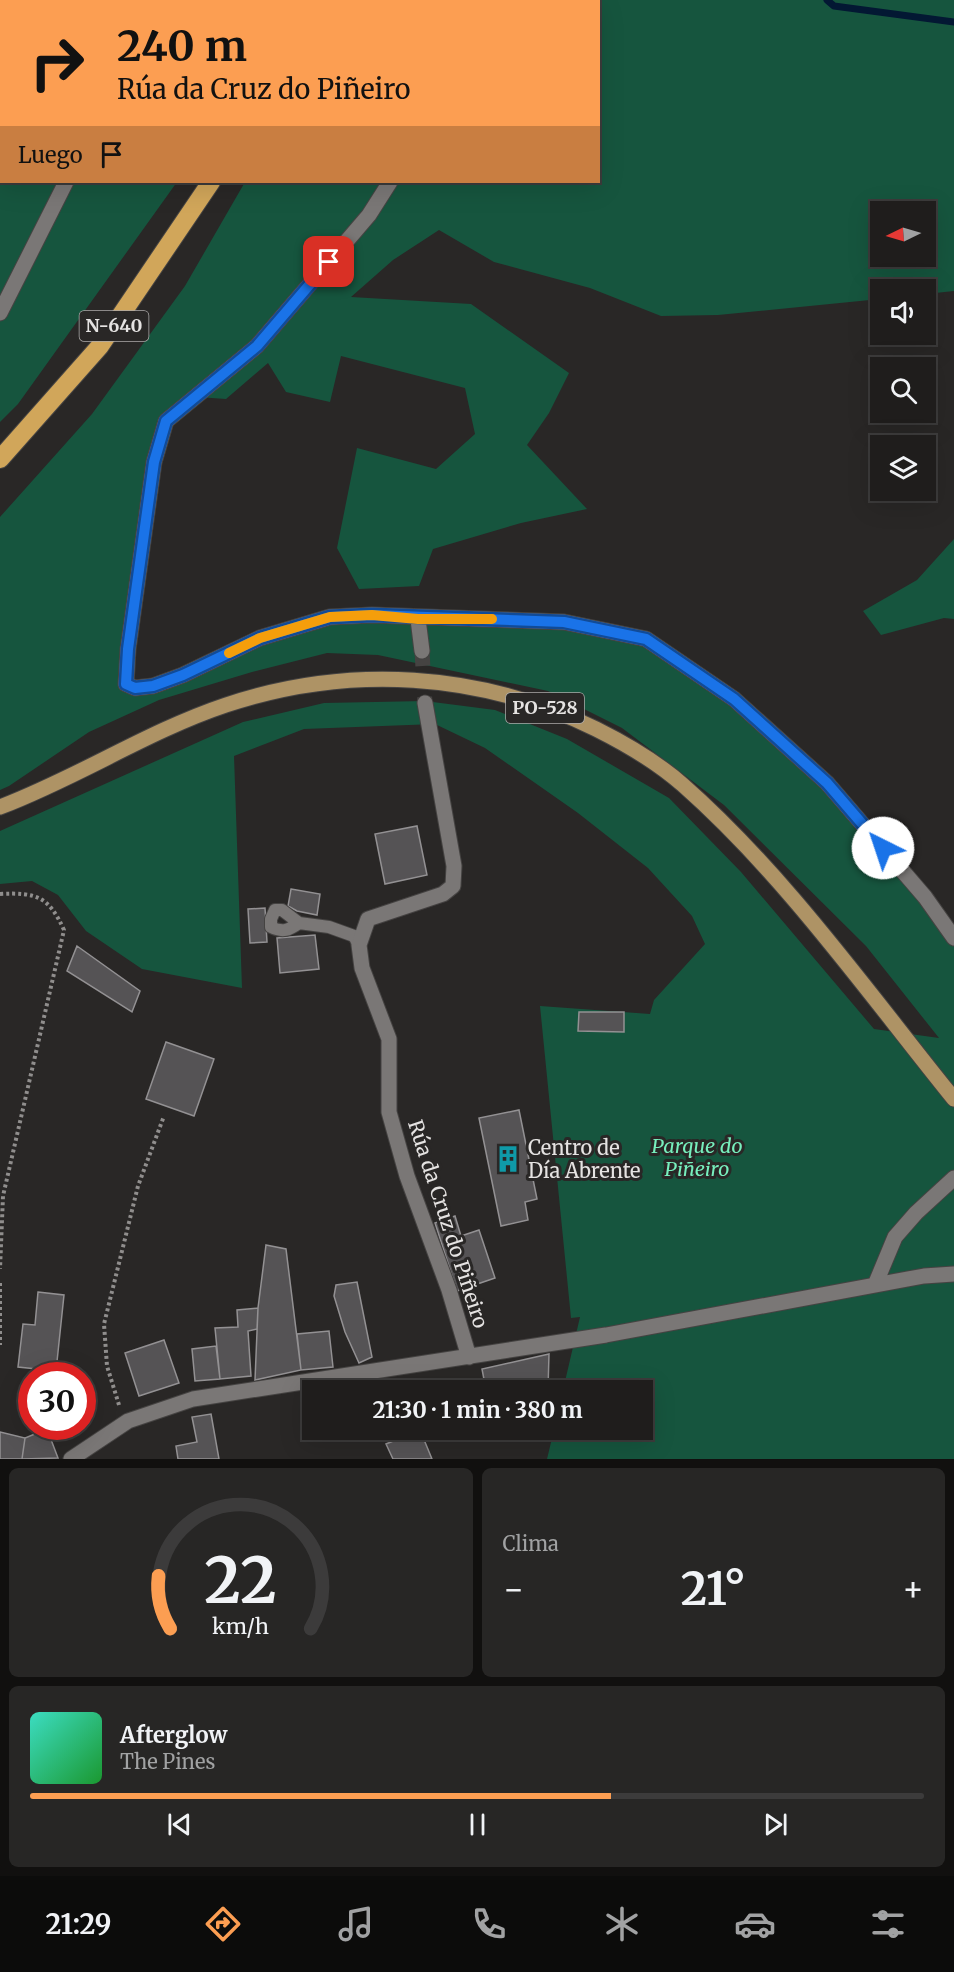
<!DOCTYPE html>
<html lang="es">
<head>
<meta charset="utf-8">
<style>
	:root { --surface:#1f1d1c; --page:#272625; --text:#f1f3f6; --muted:#a1a2a3; --line:#3c3b3b; --accent:#fc9e52 }
	body { margin:0; font-family:Merriweather,serif; background:var(--page); color:var(--text); height:100vh; display:flex; flex-direction:column; font-size:22px; white-space:nowrap }
	* { box-sizing:border-box; margin:0 }
	p { font-size:20px; color:var(--muted) }
	.icon { flex:none; width:33px; height:33px; fill:none; stroke:currentColor; stroke-width:2; stroke-linecap:round; stroke-linejoin:round }
	.map { position:relative; height:1459px; overflow:hidden }
	.side { display:flex; flex-direction:column; gap:9px; padding:9px; background:#11100f; flex:1 }
	.side>* { flex:none }
	.guide { position:absolute; left:0px; top:0px; width:600px; height:183px; box-shadow:0 6px 24px #0002,0 0 0 2px var(--line); background:#fc9e52; color:#111; overflow:hidden }
	.needle { width:39px; rotate:265deg }
	.buttons { position:absolute; left:870px; top:201px; display:grid; gap:12px }
	.buttons a { display:grid; place-items:center; width:66px; height:66px; border-radius:0px; background:var(--surface); box-shadow:0 6px 24px #0002,0 0 0 2px var(--line); font-size:30px }
	.speed { position:absolute; left:18px; top:1362px; display:flex; gap:12px; font-size:30px; font-weight:700; text-align:center }
	.speed>* { display:grid; place-content:center; width:78px; height:78px; border-radius:50%; background:var(--surface); box-shadow:0 6px 24px #0002,0 0 0 2px var(--line); line-height:1 }
	.speed .limit { border:9px solid #d22; background:#fff; color:#111 }
	.pin { position:absolute; display:grid; place-items:center; width:51px; height:51px; color:#fff; margin:-26px; border-radius:12px; box-shadow:0 3px 9px #0006 }
	.me { position:absolute; width:66px; margin:-33px; rotate:319deg; stroke-linejoin:round; filter:drop-shadow(0 0 4px #0008) }
	.turn { display:flex; align-items:center; gap:21px; height:126px; padding:0 18px; font-size:27px }
	.turn .icon { width:78px; height:78px; stroke-width:2.5 }
	.turn b { display:block; font-size:42px; line-height:51px }
	.then { display:flex; align-items:center; height:57px; padding:0 18px; background:#0003; gap:12px; font-size:22px }
	.big { font-size:45px; font-weight:700; line-height:1.1 }
	.side .tile { flex:1; display:flex; flex-direction:column; justify-content:center; gap:9px; min-width:0; padding:0 21px; border-radius:9px; background:var(--page) }
	.side .dial { align-items:center; gap:0 }
	.dial svg { height:156px; overflow:visible; fill:none; stroke:var(--line); stroke-width:7; stroke-linecap:round; text-anchor:middle }
	.dial text { fill:var(--text); stroke:none }
	.song { display:flex; align-items:center; gap:18px }
	.cover { width:72px; height:72px; border-radius:9px; background:linear-gradient(135deg,hsl(170 70% 55%),hsl(130 70% 35%)) }
	.played { height:6px; border-radius:3px; background:linear-gradient(90deg,var(--accent) 65%,var(--line) 65%) }
	.keys { display:flex; justify-content:space-around; direction:ltr }
	.heat { display:flex; justify-content:space-between; align-items:center; font-size:33px; direction:ltr }
	.side .tiles { flex:1; display:grid; gap:9px; grid-template-columns:1fr 1fr }
	.tile:last-child { grid-column:span 2 }
	.trip { position:absolute; left:302px; top:1380px; width:351px; height:60px; border-radius:0px; background:var(--surface); box-shadow:0 6px 24px #0002,0 0 0 2px var(--line); font-weight:700; line-height:60px; text-align:center }
	.tabs { display:flex; height:96px; justify-content:space-around; align-items:center; background:#0c0c0b; color:var(--muted) }
	.tabs .icon { width:42px; height:42px }
	.tabs .current { color:var(--accent) }
	.tabs b { font-size:27px; color:var(--text) }
	.map>svg:first-child { display:block }
</style>
</head>
<body>
<div class="map">
<svg width="954" height="1459" viewBox="0 0 954 1459">
	<rect width="100%" height="100%" fill="#292726"/>
	<path fill="#16553e" fill-rule="evenodd" d="M0 0H294L2 2V182H177L18 404 0 422Z
		M350 0H954V291L926 294V290H880V299L718 315 661 316 590 288 494 262 439 230 393 260 351 297 471 304 569 373 549 413 527 445 587 509 521 523 433 549 419 586 359 589 337 548 357 448 436 469 475 434 465 388 341 356 330 402 286 392 268 363 226 399 197 397 166 421 126 684H160L330 617 564 622 639 638 688 658 748 712 925 897 954 938V1459H547L554 1430H642V1390H563L580 1317 571 1318 540 1006 650 1014 654 1000 705 944 692 916 648 868 578 813 485 748 435 724 304 729 234 756 242 988 142 969 86 931 58 895 32 881 0 884V831L243 722 324 703 425 701 495 710 567 739 669 798 741 872 874 1029 939 1038 866 946 724 805 622 728 548 691 378 655 327 653 252 672 159 700 89 732 9 786 0 790V517L92 414 185 286 245 182H598V2ZM880 212H926V256H880Z
		M954 539V619L944 618 881 635 863 611 917 580Z"/>
	<g fill="none" stroke-linecap="round" stroke-linejoin="round">
		<path stroke="#031833" stroke-width="7" d="M827 0 834 6 954 22"/>
	</g>
	<path fill="#555355" stroke="#939193" stroke-width="1.5" d="M417 826 427 875 385 884 375 834Z
		M291 889 320 894 317 915 297 911 288 906Z
		M265 908 267 942 250 943 248 909Z
		M315 935 319 969 280 973 277 938Z
		M77 946 140 991 132 1012 67 971Z
		M579 1012H624V1032L578 1031Z
		M166 1042 214 1059 194 1116 146 1099Z
		M519 1110 537 1199 525 1202 528 1220 501 1226 479 1118Z
		M455 1216 461 1236 479 1230 495 1278 457 1291 435 1223Z
		M266 1245 286 1249 301 1370 255 1380 258 1308Z
		M357 1282 372 1357 359 1363 345 1332 334 1296 336 1285Z
		M38 1292 64 1295 56 1371 18 1367 23 1324 35 1325Z
		M258 1308 257 1329 248 1331 251 1376 220 1379 215 1328 238 1327 237 1310Z
		M329 1331 333 1367 301 1370 297 1334Z
		M164 1340 179 1383 139 1396 125 1353Z
		M216 1346 220 1379 195 1381 192 1349Z
		M549 1354 548 1390H486L482 1369Z
		M211 1414 219 1459H178L176 1446 197 1442 192 1417Z
		M47 1429 58 1458 22 1459 25 1438Z
		M420 1430 432 1459H393L386 1444Z
		M0 1432 25 1438 22 1459H0Z"/>
	<g fill="none" stroke-linecap="round" stroke-linejoin="round">
		<path stroke="#454342" stroke-width="15" stroke-dasharray="15 8" stroke-linecap="butt" d="M422 651 425 703"/>
		<defs>
			<path id="lane" d="M299 923C289 930 283 933 271 927V919L275 910H282L299 923 329 927 354 936 359 945"/>
			<path id="street" d="M471 0 472 2
				M154 2 155 0
				M390 182 369 215 257 346 166 421 154 462 128 649 126 684 135 688 153 686 183 675 260 638 330 617 372 615 564 622 646 639 734 699 827 783 925 897 954 938
				M0 313 66 182
				M418 619 422 651
				M425 703 454 866 453 886 443 894 368 919 359 945 362 968 389 1039V1112L407 1176 449 1290 469 1357
				M875 1285 895 1237 916 1213 954 1178
				M71 1459 128 1421 193 1399 606 1335 924 1276 954 1274"/>
			<path id="primary" d="M0 807C77 778 148 731 226 705 349 664 480 672 596 729 626 744 657 762 683 785 785 875 869 994 954 1099"/>
			<path id="highway" d="M321 2V0
				M0 459 100 346 211 182"/>
		</defs>
		<use href="#lane" stroke="#454342" stroke-width="14"/>
		<use href="#street" stroke="#454342" stroke-width="17"/>
		<use href="#primary" stroke="#454342" stroke-width="17"/>
		<use href="#highway" stroke="#454342" stroke-width="20"/>
		<path stroke="#908e8d" stroke-width="4" stroke-dasharray="3 3" stroke-linecap="butt" d="M0 894C37 892 49 897 64 930L3 1196 0 1269
			M0 1283V1345
			M119 1405 107 1366 104 1324 138 1186 164 1116"/>
		<use href="#lane" stroke="#7a7776" stroke-width="12"/>
		<use href="#street" stroke="#7a7776" stroke-width="15"/>
		<use href="#primary" stroke="#ae9365" stroke-width="15"/>
		<use href="#highway" stroke="#d1a65a" stroke-width="18"/>
	</g>
	<g fill="none" stroke-linecap="round" stroke-linejoin="round">
		<defs>
			<path id="route" d="M329 262 257 346 166 421 154 462 128 649 126 684 135 688 153 686 183 675 260 638 330 617 372 615 564 622 646 639 734 699 827 783 883 848"/>
		</defs>
		<use href="#route" stroke="#114b97" stroke-width="15"/>
		<use href="#route" stroke="#1a73e8" stroke-width="10"/>
		<path stroke="#f59e0b" stroke-width="10" d="M229 653 260 638 330 617 372 615 418 619H492"/>
	</g>
	<defs>
		<symbol id="building-bare" viewBox="-9 -9 18 18"><path d="M-4-6H4V6H1V3H-1V6H-4ZM-2.5-4.3h1.7v1.8h-1.7ZM.8-4.3h1.7v1.8H.8ZM-2.5-1h1.7V.8h-1.7ZM.8-1h1.7V.8H.8Z" fill="#0f9aa8" stroke="#292726" stroke-width="2.5" paint-order="stroke"/></symbol>
	</defs>
	<g fill-rule="evenodd">
		<use href="#building-bare" x="489" y="1140" width="38" height="38"/>
	</g>
	<g text-anchor="middle" stroke-width="6" stroke-linejoin="round" paint-order="stroke">
		<g fill="#292726" stroke="#adabaa" stroke-width="1.5">
			<rect x="79.5" y="311" width="69" height="30" rx="4.5"/>
			<rect x="506" y="693" width="78" height="30" rx="4.5"/>
		</g>
		<g font-size="18" font-weight="bold" fill="#e5e3e2">
			<text x="114" y="332">N-640</text>
			<text x="545" y="714">PO-528</text>
		</g>
		<g font-size="20" font-style="italic" fill="#77efbd" stroke="#292726">
			<text x="697" y="1153">Parque do<tspan x="697" dy="23">Piñeiro</tspan></text>
		</g>
		<g font-size="20" fill="#e5e3e2" stroke="#292726" text-anchor="start">
			<text x="528" y="1155">Centro de<tspan x="528" dy="23">Día Abrente</tspan></text>
		</g>
		<g font-size="20" fill="#e5e3e2" stroke="#292726">
			<text transform="translate(448 1224) rotate(72)" y="7">Rúa da Cruz do Piñeiro</text>
		</g>
	</g>
</svg>
<div class="buttons">
<a><svg class="needle" viewBox="-14 -14 28 28"><path d="M0-13l5 13h-10z" fill="#e53935"/><path d="M0 13l5-13h-10z" fill="#a1a2a3"/></svg></a>
<a><svg class="icon" aria-label="sound" viewBox="0 0 24 24"><path d="M4 9h4l5-4v14l-5-4H4zM17 9q2 3 0 6"/></svg></a>
<a><svg class="icon" aria-label="search" viewBox="0 0 24 24"><circle cx="10" cy="10" r="6"/><path d="M15 15l6 6"/></svg></a>
<a><svg class="icon" aria-label="layers" viewBox="0 0 24 24"><path d="M12 4l9 5-9 5-9-5zM3 14l9 5 9-5"/></svg></a>
</div>
<div class="speed"><div class="limit">30</div></div>
<div class="pin" style="left:329px;top:262px;background:#d93025"><svg class="icon" aria-label="arrive" viewBox="0 0 24 24"><path d="M6 21V4h12l-3 4 3 4H6"/></svg></div>
<svg class="me" style="left:883px;top:848px" viewBox="-20 -20 40 40"><circle r="19" fill="#fff"/><path d="M0-13L10 11 0 6-10 11z" fill="#1a73e8"/></svg>
<div class="trip">21:30 · 1 min · 380 m</div>
<div class="guide">
<div class="turn"><svg class="icon" aria-label="right" viewBox="0 0 24 24"><path d="M7 20v-9h11M14 6l5 5-5 5"/></svg><div><b>240 m</b>Rúa da Cruz do Piñeiro</div></div>
<div class="then">Luego<svg class="icon" aria-label="arrive" viewBox="0 0 24 24"><path d="M6 21V4h12l-3 4 3 4H6"/></svg></div>
</div>
</div>
<section class="side">
<div class="tiles">
<div class="tile dial"><svg viewBox="0 0 100 80">
<path d="M14 69A42 42 0 1 1 86 69"/>
<path d="M14 69A42 42 0 0 1 8 42" stroke="#fc9e52"/>
<text x="50" y="56" font-size="32" font-weight="700">22</text>
<text x="50" y="72" font-size="11">km/h</text>
</svg></div>
<div class="tile"><p>Clima</p>
<div class="heat"><a>−</a><b class="big">21°</b><a>+</a></div>
</div>
<div class="tile">
<div class="song"><i class="cover"></i><div><b>Afterglow</b><p>The Pines</p></div></div>
<div class="played"></div>
<div class="keys"><svg class="icon" aria-label="previous" viewBox="0 0 24 24"><path d="M18 5L8 12l10 7zM5 5v14"/></svg><svg class="icon" aria-label="pause" viewBox="0 0 24 24"><path d="M8 5v14M16 5v14"/></svg><svg class="icon" aria-label="next" viewBox="0 0 24 24"><path d="M6 5l10 7-10 7zM19 5v14"/></svg></div>
</div>
</div>
</section>
<nav class="tabs">
<b>21:29</b>
<svg class="icon current" aria-label="directions" viewBox="0 0 24 24"><path d="M12 3l9 9-9 9-9-9zM9 14v-3h6M13 9l2 2-2 2"/></svg>
<svg class="icon" aria-label="music" viewBox="0 0 24 24"><path d="M9 18V5l10-2v13"/><circle cx="6" cy="18" r="3"/><circle cx="16" cy="16" r="3"/></svg>
<svg class="icon" aria-label="phone" viewBox="0 0 24 24"><path d="M5 4h4l2 5-3 2q2 4 5 5l2-3 5 2v4C11 20 4 13 5 4z"/></svg>
<svg class="icon" aria-label="climate" viewBox="0 0 24 24"><path d="M12 3v18M4 7l16 10M4 17L20 7"/></svg>
<svg class="icon" aria-label="car" viewBox="0 0 24 24"><path d="M5 17H2v-5l4-1 3-4h7l3 4 3 1v5h-3M9 17h6M6 11h13"/><circle cx="7" cy="17" r="2"/><circle cx="17" cy="17" r="2"/></svg>
<svg class="icon" aria-label="filters" viewBox="0 0 24 24"><path d="M4 7h16M4 17h16"/><circle cx="9" cy="7" r="2"/><circle cx="15" cy="17" r="2"/></svg>
</nav>
</body>
</html>
